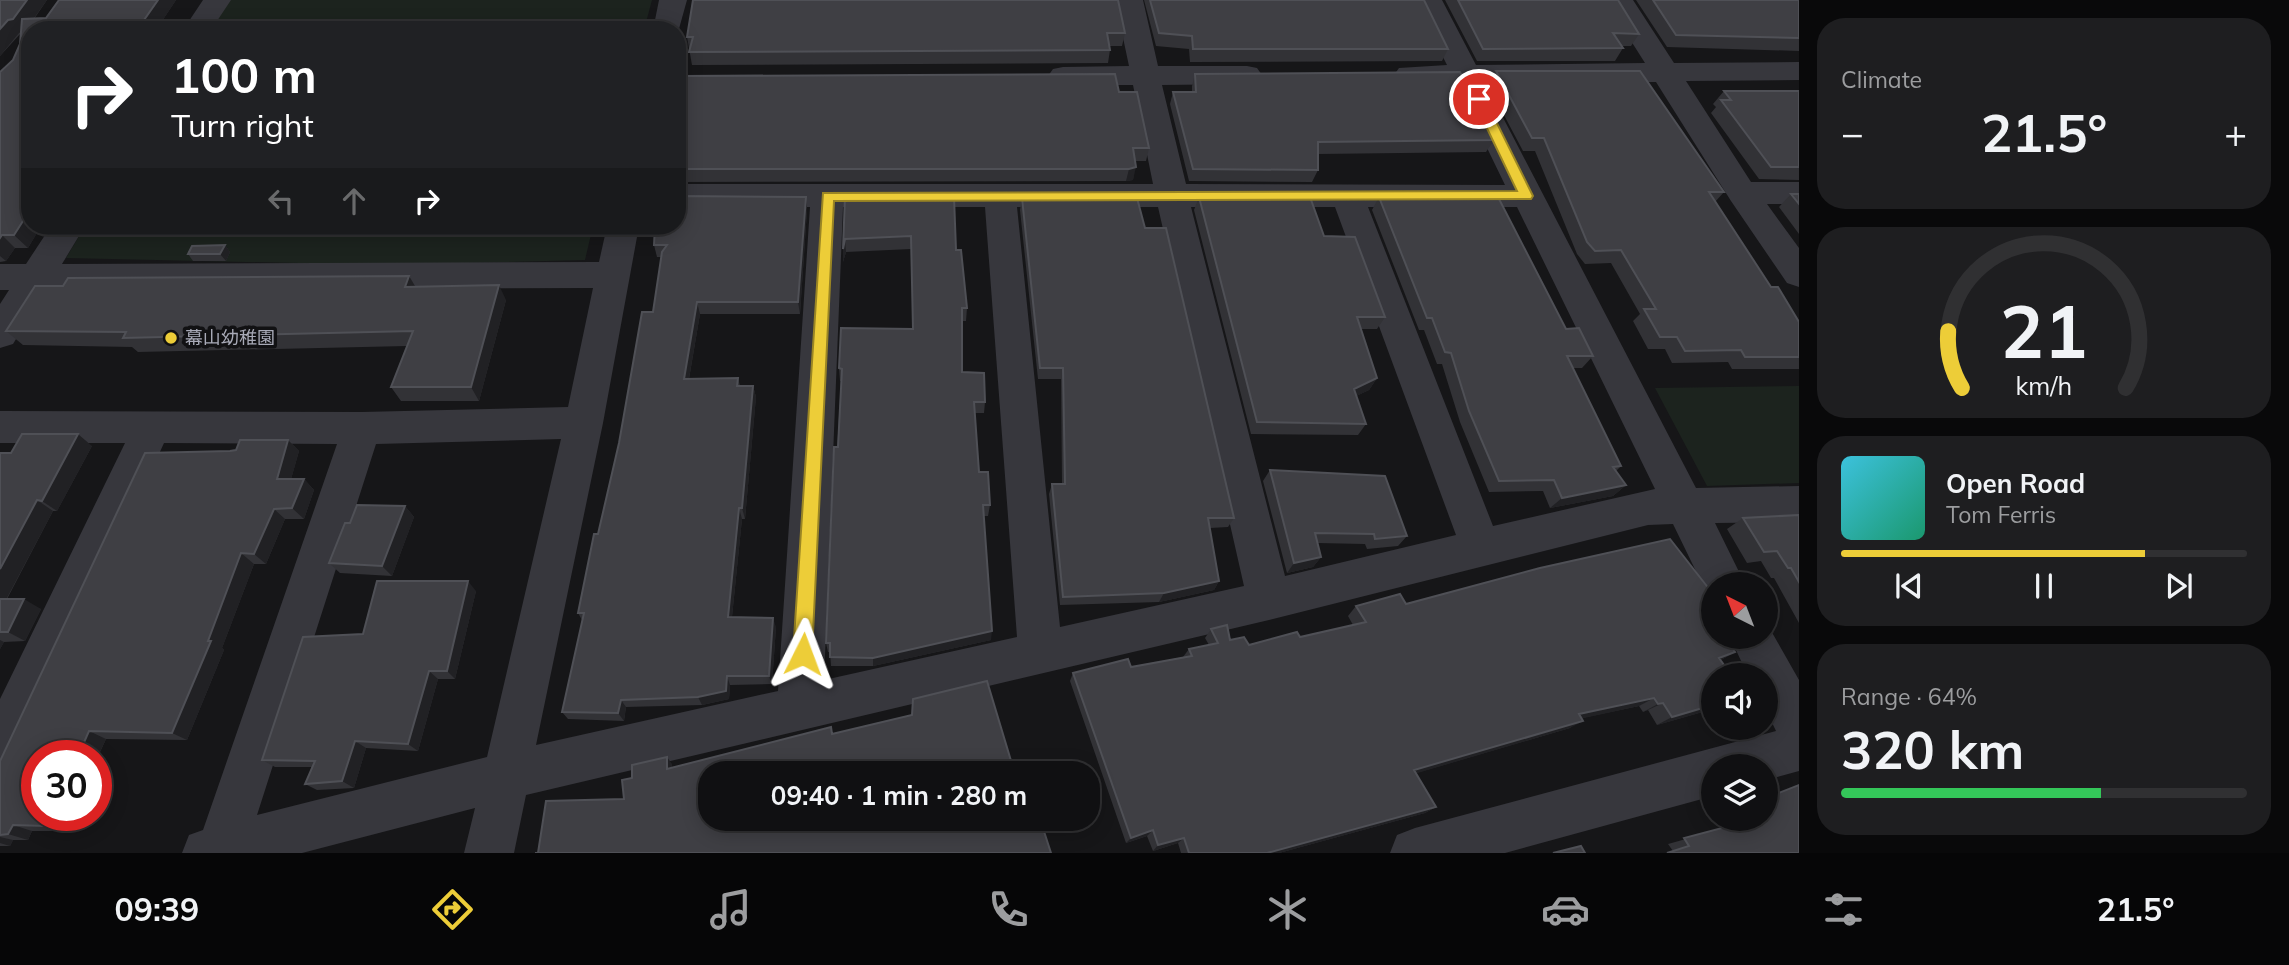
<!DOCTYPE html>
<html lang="en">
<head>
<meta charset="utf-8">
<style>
	:root { --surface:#101012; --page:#1e1e20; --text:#f1f3f6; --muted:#9c9d9f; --line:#303032; --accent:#edcd38 }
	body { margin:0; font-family:Mulish,"Noto Sans JP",sans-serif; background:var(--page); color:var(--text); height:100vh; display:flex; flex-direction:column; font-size:26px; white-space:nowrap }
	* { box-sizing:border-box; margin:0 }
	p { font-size:23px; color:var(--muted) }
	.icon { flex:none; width:38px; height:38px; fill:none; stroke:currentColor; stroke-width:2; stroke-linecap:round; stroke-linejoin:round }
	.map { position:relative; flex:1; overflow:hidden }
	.sheet { display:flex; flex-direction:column; gap:18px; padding:18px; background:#09090a; width:490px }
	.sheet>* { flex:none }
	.top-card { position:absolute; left:21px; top:21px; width:665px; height:214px; border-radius:28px; box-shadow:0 4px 18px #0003,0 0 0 2px var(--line); background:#202124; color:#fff; overflow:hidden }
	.needle { width:46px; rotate:318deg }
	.tools { position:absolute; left:1701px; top:572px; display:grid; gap:14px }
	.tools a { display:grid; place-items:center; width:77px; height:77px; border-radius:50%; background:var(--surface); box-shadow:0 4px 18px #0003,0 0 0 2px var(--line); font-size:35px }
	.speed { position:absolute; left:21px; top:740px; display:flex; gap:14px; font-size:35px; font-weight:700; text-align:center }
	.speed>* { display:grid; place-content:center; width:91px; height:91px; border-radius:50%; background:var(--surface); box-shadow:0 4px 18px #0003,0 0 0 2px var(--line); line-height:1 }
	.speed .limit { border:10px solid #d22; background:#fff; color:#111 }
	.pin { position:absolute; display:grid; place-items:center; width:60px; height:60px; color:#fff; margin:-30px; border:4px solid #fff; border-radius:50%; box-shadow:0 2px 7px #0007 }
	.me { position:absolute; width:77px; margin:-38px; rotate:3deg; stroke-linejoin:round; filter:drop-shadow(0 0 5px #0008) }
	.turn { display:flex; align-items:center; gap:24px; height:147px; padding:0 35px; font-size:32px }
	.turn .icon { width:91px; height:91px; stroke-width:2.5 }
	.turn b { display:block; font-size:49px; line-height:60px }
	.lanes { display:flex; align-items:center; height:66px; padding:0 35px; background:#0003; justify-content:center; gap:35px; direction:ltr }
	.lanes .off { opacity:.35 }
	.big { font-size:52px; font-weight:700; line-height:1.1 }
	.sheet .widget { flex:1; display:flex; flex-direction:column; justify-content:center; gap:10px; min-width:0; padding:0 24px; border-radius:28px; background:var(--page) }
	.sheet .dial { align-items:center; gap:0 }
	.dial svg { height:182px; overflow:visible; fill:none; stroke:var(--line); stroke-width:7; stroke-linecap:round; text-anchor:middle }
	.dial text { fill:var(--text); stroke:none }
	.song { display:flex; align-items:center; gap:21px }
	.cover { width:84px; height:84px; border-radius:10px; background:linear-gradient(135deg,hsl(190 70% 55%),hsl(160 70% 35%)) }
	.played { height:7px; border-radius:4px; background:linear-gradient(90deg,var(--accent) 75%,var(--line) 75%) }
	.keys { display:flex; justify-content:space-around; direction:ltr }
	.heat { display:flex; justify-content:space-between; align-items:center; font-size:38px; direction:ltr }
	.charge { height:10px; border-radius:5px; background:linear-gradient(90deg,#34c759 64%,var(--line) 0) }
	.trip { position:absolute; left:698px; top:761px; width:402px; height:70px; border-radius:28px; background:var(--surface); box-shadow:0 4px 18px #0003,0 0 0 2px var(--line); font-weight:700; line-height:70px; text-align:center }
	.tab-bar { display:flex; height:112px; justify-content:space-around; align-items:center; background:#060607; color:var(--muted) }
	.tab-bar .icon { width:49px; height:49px }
	.tab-bar .current { color:var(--accent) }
	.tab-bar b { font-size:32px; color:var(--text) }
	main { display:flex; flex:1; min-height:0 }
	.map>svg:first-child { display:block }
</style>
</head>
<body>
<main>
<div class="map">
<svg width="1799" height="853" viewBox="0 0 1799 853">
	<rect width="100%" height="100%" fill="#161618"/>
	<path fill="#1c231e" d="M228 0H652L644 30H209Z
		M85 226H593L585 260 387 265 66 258Z
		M1799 386V483L1707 486 1655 388Z"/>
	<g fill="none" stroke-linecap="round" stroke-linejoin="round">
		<path fill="#37373d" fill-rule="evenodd" d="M203 0H231L211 30H183Z
			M659 0H687L677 36V30H653Z
			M1115 0H1143L1158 66H1247L1257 68 1262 75 1257 82 1247 84 1162 85 1186 184 1505 185 1456 84 1399 82 1394 75 1399 68 1447 65 1414 0H1442L1476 65 1645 63 1605 0H1633L1674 63 1799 62V80L1686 81 1751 182H1799V204H1767L1799 248V287L1787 283 1731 201 1656 82 1485 83 1696 488 1799 486V522L1715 523 1745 584H1713V599L1709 598 1673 524 1648 525 1269 620 526 795 514 853H464L475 808 302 853H182L189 835 203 830 337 444 164 443 17 767 0 773V699L125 443H0V411L362 412 568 407 593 288 46 290 13 344 0 348V304L9 290H0V264H26L51 226H85L62 264 599 262 607 226H639L603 423 536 745 778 691 810 207 677 206V184H1153L1133 85H1063L1053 83 1048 76 1053 69 1063 67 1129 66ZM843 207H985L1017 637 824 680ZM1017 207H1158L1244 586 1060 627ZM1191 207H1335L1456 535 1285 576ZM1368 207H1517L1655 489 1493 526ZM561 439 487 757 257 815 376 444Z
			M1766 622 1799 680V771L1766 780V766H1713V796L1505 853H1390L1397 835 1415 828 1776 731 1766 710V676H1748L1730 637H1766Z"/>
	</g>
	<path fill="#323236" d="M0 0H47L34 19 46 18 59 0H176L156 30H30V226H41L28 248H15L6 261 0 262V72L13 60 20 44 21 33 0 56Z
		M1144 0H1424L1448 49 1442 61 1190 62 1189 49 1156 46Z
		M1445 0H1618L1639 34 1631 46H1622L1623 48 1615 61H1477Z
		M1636 0H1799V51L1667 47Z
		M1125 33 1122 46H1109L1110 50 1108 63 692 65 687 37Z
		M1496 71 1724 192 1715 202 1771 287 1799 322V369H1732L1728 362 1672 363 1665 349H1648L1633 321 1640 314 1611 263 1585 264 1577 254 1535 151H1523L1488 85Z
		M1195 74 1494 140 1486 152 1318 154V170L1312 182 1189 181 1170 104 1173 92H1192V86Z
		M1724 91H1799V180L1759 179 1711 113 1716 107 1713 104Z
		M1119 92 1149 148 1146 161H1135L1133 180 1126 181 677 182V98Z
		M1791 194H1799V234L1779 207Z
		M806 197 807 210 800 314H700L689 379 738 378 740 386H753L756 397 745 519H742L732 617 776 627 772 684 730 685 729 699 702 705 626 707 624 721 568 719 562 712 582 620 578 613 653 312 662 257H657L654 245Z
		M845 197 956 250 967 308 966 321H962V372L985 402 984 413H975L979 472 990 505 988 516H984L991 640 873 666H831L830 652H828L826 643 841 381H840L839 368 913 329 911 249 846 252 843 262Z
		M1199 197 1324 236 1385 317 1377 329H1361L1377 378 1369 390 1356 396 1366 424 1358 435 1251 434 1194 210Z
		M1379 197 1566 329 1593 356 1582 368H1572L1621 466 1616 471 1626 485 1613 496 1550 508 1543 491 1489 492 1460 422 1442 364H1437L1424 330H1419L1372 210Z
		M1022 198 1145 228 1234 518 1228 527 1210 528 1219 581 1214 590 1159 602 1060 605 1049 494 1052 484H1062L1061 379H1038L1020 210Z
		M225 245 230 252 226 261H193L188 254Z
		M409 276 415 287 506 300 479 401H401L391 387 407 346 138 352 132 347 23 345 6 331 63 286Z
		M288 440 299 451 291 479H304L314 490 304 519H285L266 564H254L222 648 224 650 187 740 106 739 64 831H32L28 840H13L10 846H0V761L230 451Z
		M92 446 57 511H53L7 599 41 609 25 641 4 642 0 649V453H11Z
		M1270 470 1407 536 1398 546 1367 549 1365 544 1317 543 1321 557 1313 567 1287 573 1263 481Z
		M405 506 414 517 392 576 340 573 329 563 350 523Z
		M1799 515V623L1774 578H1771L1761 561 1747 563 1727 529 1743 518Z
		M476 591 455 679H438L418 751 366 748 354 788 317 790 305 784 312 767H275L262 760 363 634Z
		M1406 604 1745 637 1730 645 1735 652 1721 660 1713 676V709L1657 725 1648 710 1643 712 1639 706 1582 718 1570 728 1416 773 1436 807 1425 813 1279 853H1181L1178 843 1153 851 1147 836 1126 843 1070 681 1073 673 1131 667 1183 657 1189 649 1209 645 1205 638 1211 629 1230 640 1249 645 1300 637 1353 625 1348 616 1356 606Z
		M1799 785V853L1673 851 1668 844 1747 822 1745 819H1766V798Z"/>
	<path fill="#212124" d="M27 0H47L24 32 19 33 0 56V29Z
		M158 0H176L156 30H137Z
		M1136 167 1133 180 1126 181 1129 169Z
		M806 197 807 210 800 314 798 302Z
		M30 210V226H41L28 248 14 235Z
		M2 235 15 248 6 261 0 256V238Z
		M845 239 846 252 843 262V249Z
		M225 245 230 252 226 261 220 254Z
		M409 276 418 291 405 287Z
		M499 285 506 300 479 401 471 387Z
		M697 302 700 314 687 390 684 379Z
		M1377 378 1369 390 1346 401 1354 389Z
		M753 386 756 397 745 519 742 508Z
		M78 434 92 446 57 511 42 501Z
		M288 440 299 451 288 490 277 479Z
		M304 479 314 490 304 519 292 508Z
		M1626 485 1613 496 1550 508 1562 498Z
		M37 500 53 511 1 609 0 608V569Z
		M405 506 414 517 392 576 382 566Z
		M739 508 742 519 731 626 728 617Z
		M274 509 285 519 266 564 254 554Z
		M241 553 254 564 222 648 224 650 187 740 172 733Z
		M1321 557 1313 567 1287 573 1294 563Z
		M468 581 476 591 455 679 447 671Z
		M1219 581 1214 590 1159 602 1164 593Z
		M24 599 41 609 25 641 8 632Z
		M773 618 776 627 772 684 769 676Z
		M992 631 991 640 873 666V658Z
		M1745 637 1730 645 1727 641Z
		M0 640 4 642 0 649Z
		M1735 652 1719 661V658Z
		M429 671 438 679 418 751 408 744Z
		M727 676 730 685 729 699 702 705 698 697Z
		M1654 698 1639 706 1566 722 1579 714Z
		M621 700 626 707 624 721 618 713Z
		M1663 703 1648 710 1643 712 1658 704Z
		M1713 705V709L1657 725 1672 717Z
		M1583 721 1570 728 1404 777 1414 770Z
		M89 731 106 739 96 760V756H78Z
		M355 741 366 748 354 788 342 781Z
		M667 757 672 764V775L667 769Z
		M1436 807 1425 813 1279 853H1267Z
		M50 816H72L64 831 46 826Z
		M13 825 32 831 28 840 8 834Z
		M1153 830 1147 836 1126 843 1131 838Z
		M0 837 13 840 10 846 0 843Z
		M1184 838 1178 843 1153 851 1158 845Z"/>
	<path fill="#3f3f44" stroke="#4f5056" stroke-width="2" d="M0 0H27L13 19 8 20 0 29Z
		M59 0H158L137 30H30V210L14 235H2L0 238V72L13 60 20 44 22 19 46 18Z
		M693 0H1118L1125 33H1107L1110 50 689 52 693 37H687Z
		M1150 0H1424L1448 49H1193L1192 36 1159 33Z
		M1458 0H1618L1639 34 1613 33 1623 48 1483 49Z
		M1653 0H1799V38L1676 35Z
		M1496 71H1640L1724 192H1709L1771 287H1778L1799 322V357H1745L1741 350 1685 351 1677 337H1660L1644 309H1656L1621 250 1595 251 1587 242 1544 138H1532Z
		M1460 72 1494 140 1318 142V170L1193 169 1173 92H1196L1195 74Z
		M1115 74 1119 92H1137L1149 148H1133L1136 167 1129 169H677V98L683 76Z
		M1724 91H1799V167H1771L1721 100H1731Z
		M1791 194H1799V204Z
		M677 196 806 197 798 302H697L684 379 738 378 737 386H753L742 508H739L728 617 773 618 769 676H727L726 691 698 697 621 700 618 713 562 712 584 613H578L594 534H598L619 443 642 312H653L662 252 667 245H654L655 226H677Z
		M845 197H954L956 250H961L967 308H962V372L984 373 985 402H974L979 472H988L990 505H983L992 631 873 658 830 657V643H826L834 447H838L842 369 839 368 841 328 913 329 911 236 845 239 843 249Z
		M1199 197H1310L1324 236 1355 237 1385 317H1357L1377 378 1354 389 1366 424 1257 422Z
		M1379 197H1498L1566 329 1579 328 1593 356H1567L1621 466 1613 467 1626 485 1562 498 1554 480 1499 481 1469 411 1451 353 1445 352 1432 318H1427Z
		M1022 198H1137L1145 228H1166L1234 518H1208L1219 581 1164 593 1063 597 1052 484H1065L1063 368H1040Z
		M225 245 220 254H188L192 246Z
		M409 276 405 287 499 285 471 387H391L413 331 123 338 126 332 6 331 35 286H63L68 278Z
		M22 434H78L42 501 37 500 0 569V453H11Z
		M240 440H288L277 479H304L292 508 274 509 254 554 241 553 208 641H211L172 733 89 731 78 756H37V816H50L46 826 13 825 8 834 0 835V761L145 453 230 451 236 450Z
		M1270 470 1385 476 1407 536 1375 539 1374 534 1315 533 1321 557 1294 563Z
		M357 505 405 506 382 566 329 563 345 523H350Z
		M1799 515V582L1791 568H1788L1777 551 1764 552 1743 518Z
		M1670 539 1713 594V637H1743L1727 641 1735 652 1719 658 1732 676H1713V705L1672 717 1663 703 1658 704 1654 698 1579 714 1583 721 1414 770 1436 807 1267 853H1189L1184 838 1158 845 1153 830 1131 838 1073 673 1128 659 1131 667 1192 656 1189 649 1218 643 1211 629 1227 625 1230 640 1244 637 1249 645 1297 632 1300 637 1366 622 1356 606 1400 594 1406 604 1540 568Z
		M377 581H468L447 671H429L408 744 355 741 342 781 305 784 315 761 262 760 303 637 363 634Z
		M0 599H24L8 632H0Z
		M987 681 1015 774H710V819H1040L1051 853H535H538L546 801 624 799 622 780 632 778V765L667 757V769L831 727 832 734 912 715 913 699Z
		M1799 785V853H1667L1689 846 1684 838 1756 819H1766V798Z
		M1581 846 1585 853H1553Z"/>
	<path fill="#edcd38" stroke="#9a8524" stroke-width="2" d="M1479 95 1485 99 1533 196 1531 199 834 201 812 654 809 660 803 662 796 660 793 654 823 193 1517 191 1473 99Z"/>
	<circle fill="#edcd38" stroke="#111113" stroke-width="2.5" cx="171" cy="338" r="7"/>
	<g text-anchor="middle" stroke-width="7" stroke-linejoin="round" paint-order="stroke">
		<g font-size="18" fill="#a8aab7" stroke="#111113" text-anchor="start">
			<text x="185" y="344">幕山幼稚園</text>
		</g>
	</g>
</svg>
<div class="tools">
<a><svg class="needle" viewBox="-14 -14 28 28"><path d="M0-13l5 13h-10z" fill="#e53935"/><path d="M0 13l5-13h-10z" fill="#9c9d9f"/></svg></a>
<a><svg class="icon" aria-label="sound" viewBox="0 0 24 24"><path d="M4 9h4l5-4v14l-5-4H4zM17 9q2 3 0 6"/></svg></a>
<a><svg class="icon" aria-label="layers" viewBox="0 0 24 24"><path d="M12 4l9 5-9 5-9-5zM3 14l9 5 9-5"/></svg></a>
</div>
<div class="speed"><div class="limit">30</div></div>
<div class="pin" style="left:1479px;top:99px;background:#d93025"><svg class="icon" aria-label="arrive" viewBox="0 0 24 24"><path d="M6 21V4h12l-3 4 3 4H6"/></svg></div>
<svg class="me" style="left:803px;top:654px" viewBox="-20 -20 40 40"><path d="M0-17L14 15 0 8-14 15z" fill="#edcd38" stroke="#fff" stroke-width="4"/></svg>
<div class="trip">09:40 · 1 min · 280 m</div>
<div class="top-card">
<div class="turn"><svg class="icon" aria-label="right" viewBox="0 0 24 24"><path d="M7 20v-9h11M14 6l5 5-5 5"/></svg><div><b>100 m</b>Turn right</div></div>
<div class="lanes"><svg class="icon off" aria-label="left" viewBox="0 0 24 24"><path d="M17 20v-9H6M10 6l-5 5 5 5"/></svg><svg class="icon off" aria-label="ahead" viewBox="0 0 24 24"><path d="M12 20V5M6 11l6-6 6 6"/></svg><svg class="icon" aria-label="right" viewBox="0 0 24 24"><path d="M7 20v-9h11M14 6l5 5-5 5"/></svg></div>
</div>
</div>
<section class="sheet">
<div class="widget"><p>Climate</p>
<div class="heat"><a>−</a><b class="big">21.5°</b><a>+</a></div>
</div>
<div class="widget dial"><svg viewBox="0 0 100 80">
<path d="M14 69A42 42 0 1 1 86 69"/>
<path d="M14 69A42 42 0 0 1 8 44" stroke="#edcd38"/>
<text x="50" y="56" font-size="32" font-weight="700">21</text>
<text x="50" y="72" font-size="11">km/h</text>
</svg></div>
<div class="widget">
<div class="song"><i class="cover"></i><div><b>Open Road</b><p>Tom Ferris</p></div></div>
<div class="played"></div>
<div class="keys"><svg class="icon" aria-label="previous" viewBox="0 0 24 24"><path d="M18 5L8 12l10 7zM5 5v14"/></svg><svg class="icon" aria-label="pause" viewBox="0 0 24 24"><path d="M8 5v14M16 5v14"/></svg><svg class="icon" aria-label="next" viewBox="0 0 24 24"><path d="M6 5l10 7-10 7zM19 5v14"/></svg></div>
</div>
<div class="widget"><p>Range · 64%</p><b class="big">320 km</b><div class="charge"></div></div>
</section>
</main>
<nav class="tab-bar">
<b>09:39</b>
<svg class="icon current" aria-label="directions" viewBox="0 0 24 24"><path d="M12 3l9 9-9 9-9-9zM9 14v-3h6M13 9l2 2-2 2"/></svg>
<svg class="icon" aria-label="music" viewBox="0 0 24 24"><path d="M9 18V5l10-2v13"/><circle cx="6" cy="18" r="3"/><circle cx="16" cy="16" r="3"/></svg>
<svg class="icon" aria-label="phone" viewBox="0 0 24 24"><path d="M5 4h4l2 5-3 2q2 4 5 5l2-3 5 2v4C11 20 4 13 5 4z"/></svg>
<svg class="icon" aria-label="climate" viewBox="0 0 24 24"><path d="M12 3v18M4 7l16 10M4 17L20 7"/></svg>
<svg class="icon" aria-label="car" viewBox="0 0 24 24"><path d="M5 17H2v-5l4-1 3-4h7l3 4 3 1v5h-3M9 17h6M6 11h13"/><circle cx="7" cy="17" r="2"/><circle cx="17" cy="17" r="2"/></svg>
<svg class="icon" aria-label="filters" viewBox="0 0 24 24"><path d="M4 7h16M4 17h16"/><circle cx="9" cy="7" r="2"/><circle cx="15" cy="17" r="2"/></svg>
<b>21.5°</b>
</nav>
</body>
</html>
